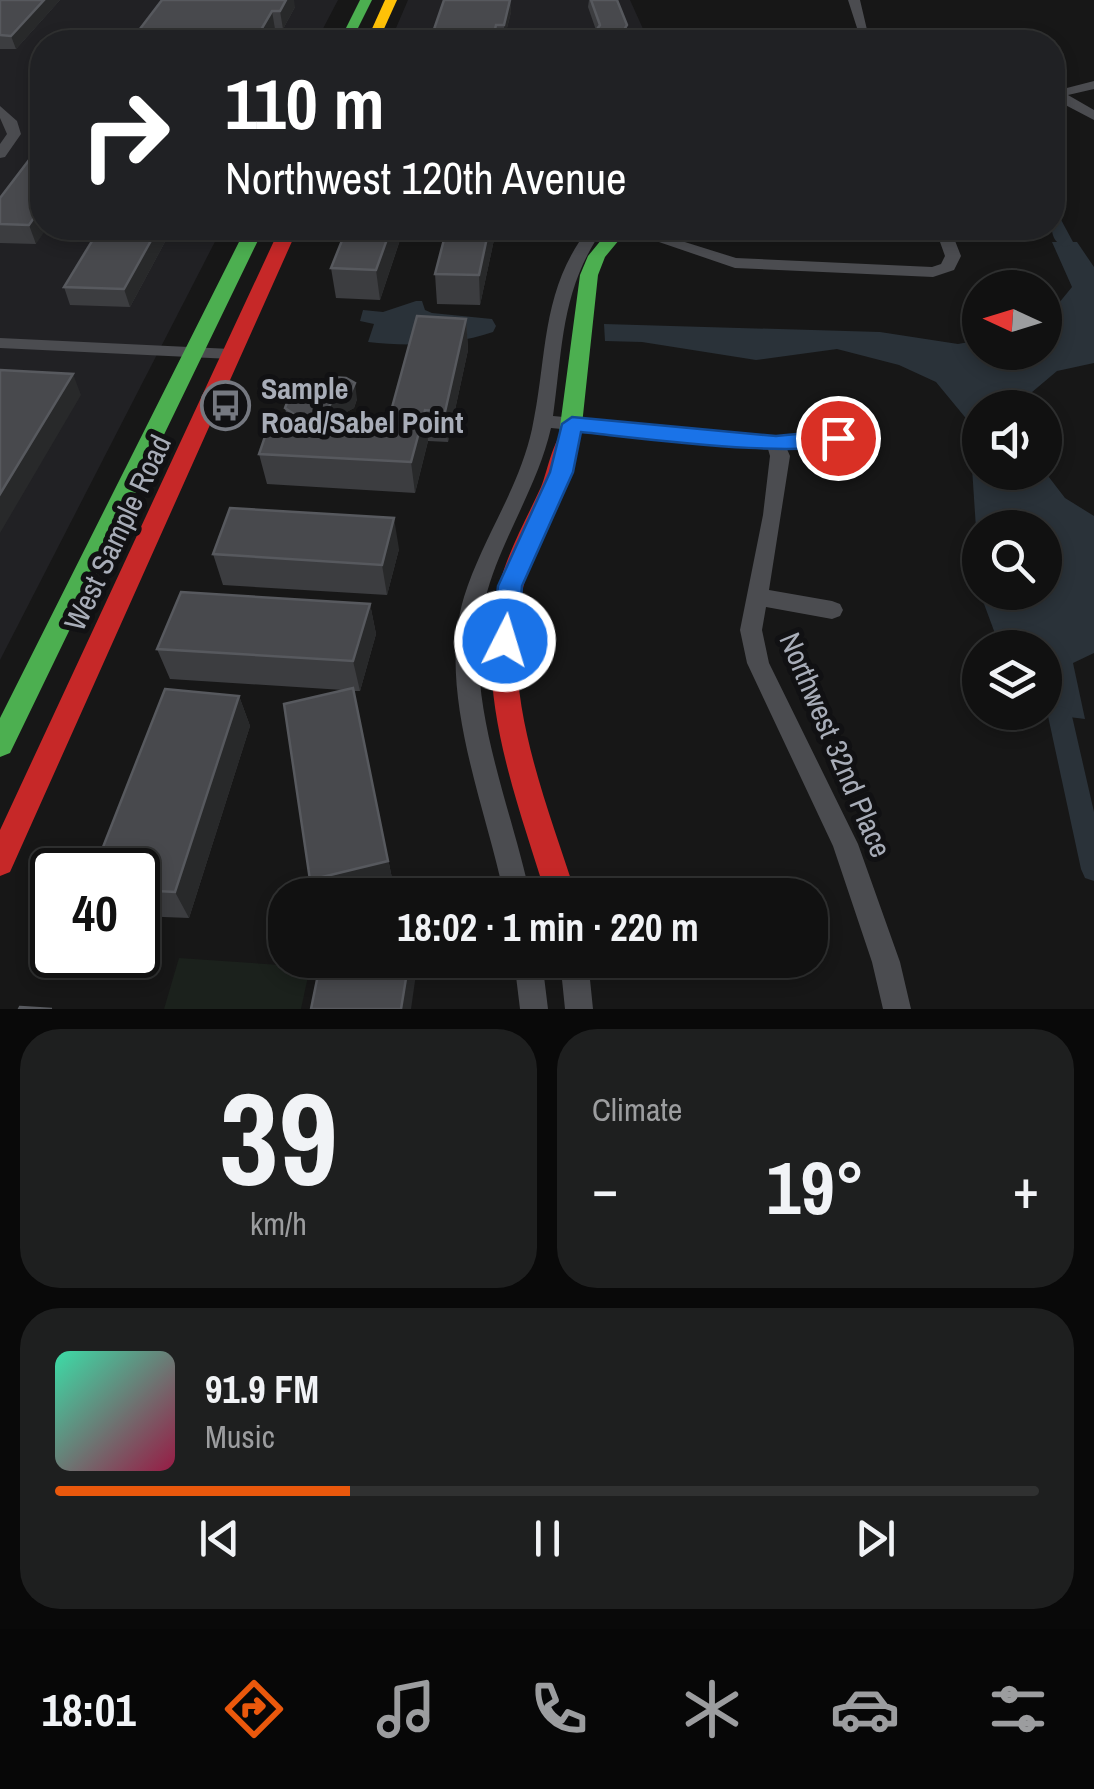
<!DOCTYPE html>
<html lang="en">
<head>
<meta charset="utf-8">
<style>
	:root { --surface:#111; --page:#1e1f1f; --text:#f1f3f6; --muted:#9c9d9f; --line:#303131; --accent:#ea580c }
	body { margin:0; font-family:"Archivo Narrow",sans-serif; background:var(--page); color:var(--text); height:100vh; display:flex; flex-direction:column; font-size:38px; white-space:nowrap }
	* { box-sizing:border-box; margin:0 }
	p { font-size:32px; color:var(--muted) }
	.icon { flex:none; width:55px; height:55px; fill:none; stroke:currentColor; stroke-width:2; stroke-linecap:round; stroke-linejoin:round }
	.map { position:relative; height:1009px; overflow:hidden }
	.sheet { display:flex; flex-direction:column; gap:20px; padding:20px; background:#090909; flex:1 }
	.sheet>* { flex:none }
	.guide { position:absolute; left:30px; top:30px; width:1035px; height:210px; border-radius:40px; box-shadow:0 5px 15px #0003,0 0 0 2px var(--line); background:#202124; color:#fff; overflow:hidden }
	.needle { width:65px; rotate:274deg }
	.controls { position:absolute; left:962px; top:270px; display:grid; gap:20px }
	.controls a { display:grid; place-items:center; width:100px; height:100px; border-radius:50%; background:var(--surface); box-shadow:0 5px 15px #0003,0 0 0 2px var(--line); font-size:50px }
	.speed { position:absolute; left:30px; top:848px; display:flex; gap:20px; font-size:50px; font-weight:700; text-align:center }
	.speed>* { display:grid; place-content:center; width:130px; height:130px; border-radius:50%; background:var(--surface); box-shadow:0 5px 15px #0003,0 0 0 2px var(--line); line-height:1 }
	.speed .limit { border:5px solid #111; border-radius:15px; background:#fff; color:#111 }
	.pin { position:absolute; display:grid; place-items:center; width:85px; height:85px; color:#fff; margin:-42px; border:5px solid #fff; border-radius:50%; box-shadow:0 2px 10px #0007 }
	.me { position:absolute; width:110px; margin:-55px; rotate:5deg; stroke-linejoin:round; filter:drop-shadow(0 0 8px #0008) }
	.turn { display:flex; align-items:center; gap:35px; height:210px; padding:0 30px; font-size:45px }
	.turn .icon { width:130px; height:130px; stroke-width:2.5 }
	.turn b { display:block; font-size:70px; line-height:85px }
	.big { font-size:75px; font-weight:800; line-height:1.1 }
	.sheet .widget { flex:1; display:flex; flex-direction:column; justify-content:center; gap:15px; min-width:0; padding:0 35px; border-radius:40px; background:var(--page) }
	.sheet .dial { align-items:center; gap:0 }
	.dial b { font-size:130px; line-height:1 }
	.song { display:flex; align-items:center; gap:30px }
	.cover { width:120px; height:120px; border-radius:15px; background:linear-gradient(135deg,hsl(160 70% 55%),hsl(340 70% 35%)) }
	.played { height:10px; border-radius:5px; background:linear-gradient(90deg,var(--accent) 30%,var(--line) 30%) }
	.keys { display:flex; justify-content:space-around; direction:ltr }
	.heat { display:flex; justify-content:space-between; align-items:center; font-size:55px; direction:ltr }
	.sheet .tiles { flex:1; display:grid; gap:20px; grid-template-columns:1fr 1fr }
	.widget:last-child { grid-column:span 2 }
	.trip { position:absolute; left:268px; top:878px; width:560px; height:100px; border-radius:40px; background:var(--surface); box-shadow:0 5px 15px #0003,0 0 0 2px var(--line); font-weight:800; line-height:100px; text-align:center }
	.tab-bar { display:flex; height:160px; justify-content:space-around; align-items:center; background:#070707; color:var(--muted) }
	.tab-bar .icon { width:70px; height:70px }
	.tab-bar .current { color:var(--accent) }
	.tab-bar b { font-size:45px; color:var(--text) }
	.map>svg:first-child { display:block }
</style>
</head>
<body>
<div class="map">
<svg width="1094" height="1009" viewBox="0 0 1094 1009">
	<rect width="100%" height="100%" fill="#171717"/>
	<path fill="#212124" d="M0 0H338L316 42H42V228H222L0 660Z
		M408 0H630L649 42H390Z"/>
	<path fill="#1b211c" d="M179 958 310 967 301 1009H164Z"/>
	<path fill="#2a3239" d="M1052 242H1077L1094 267V363L1057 371 1025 398 1026 407 980 408V472H1045L1065 498 1094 516V653L1073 663 1085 719 1037 713 1045 712V648L1000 647 980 593 1045 592V528H980V589L969 422 936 382 899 365 837 349 756 360 642 342 605 341 604 324 880 332 958 344 980 340V352H1045V320L1072 287Z
		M416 301H422L425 310 432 313 492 319 496 326 493 332C455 345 408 347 368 342L374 324 360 321 363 310 383 312Z"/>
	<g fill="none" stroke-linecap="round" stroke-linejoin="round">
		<path fill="#2a3239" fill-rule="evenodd" d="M1052 212 1059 216 1073 242 1070 245 1065 247C1048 241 1052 224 1052 212Z
			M1060 706 1068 709 1072 716 1094 812V881L1085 878 1081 869 1048 716 1052 709Z"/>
		<path fill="#4b4c50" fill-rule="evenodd" d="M848 0H860L868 34 858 31Z
			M1094 81V89L1068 95 1094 110V120L1052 98V87L1059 90Z
			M0 106 17 121 21 134 5 157 0 158V144L7 134 0 118Z
			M589 228H604C561 288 563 346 553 416L776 437 838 432 847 438 838 444 787 449 790 456 769 590 832 601 840 604 843 610 840 616 832 619 766 607 762 630 769 663 858 844 900 962 911 1009H883L872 962 833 846 747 663 740 630 763 515 770 456 768 449 551 428C537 489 500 540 485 600 461 693 511 804 530 895H504C485 804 436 690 464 597 482 539 519 489 532 429 548 355 540 291 589 228Z
			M618 228H640L736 258 932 267 941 264 945 256 935 228H950L961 256 954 270 933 277 735 268Z
			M0 338 231 349 240 354 231 359 0 348Z
			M514 960H542L548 1009H520Z
			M560 960H588L593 1009H565Z"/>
		<path fill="#4caf50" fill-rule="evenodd" d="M360 0H372L351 42H339Z
			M246 228H264L10 753 0 757V718Z
			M611 228H629L605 257 598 275 581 434 570 441 559 434 580 275 588 256Z"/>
		<path fill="#ffc107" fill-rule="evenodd" d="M385 0H397L378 42H366Z"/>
		<path fill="#c62828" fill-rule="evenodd" d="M280 228H298L10 872 0 876V830Z
			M570 427 581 434C568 484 539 527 526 576 496 684 544 794 576 895H546C516 797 473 690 499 586 508 551 526 520 541 487 548 471 554 431 570 427Z"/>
	</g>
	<path fill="#3c3d40" d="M0 0H60L16 49H0Z
		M162 0 295 7 283 29H275L267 42H130Z
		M444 0H510L511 12 504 40 430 41Z
		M589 0H617L627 39 625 42H588L596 30 588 7Z
		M29 160 36 244 0 243V198Z
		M100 228H176L170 240H166L130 307 70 305 64 287Z
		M404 228 380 300 336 298 331 268Z
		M495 235 480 305 437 304 435 274Z
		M466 319 468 350 448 442 428 441 415 493 267 484 259 454 287 417 285 408 357 399 354 408 333 419 388 422Z
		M399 549 387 595 223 585 213 554Z
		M370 604 376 634 360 691H354L394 888 366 895H315L310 880 343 690 170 679 157 649Z
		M239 696 250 726 189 918 138 916V870Z"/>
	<path fill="#28292a" d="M44 0H60L16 49 11 36Z
		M286 0H294L295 7 283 29 280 11Z
		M510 0 511 12 504 40V25Z
		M272 11 275 29 267 42H254Z
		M627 25V39L625 42H617Z
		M42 206V228H47L36 244 29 225Z
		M158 228H162L166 240 130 307 124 289Z
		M166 228H176L170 240Z
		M391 228H404L380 300 376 270Z
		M489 228H495V235L480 305 479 275Z
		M466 319 468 350 448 442 445 412Z
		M73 374 81 395 0 533V494Z
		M355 383 357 399 354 408 334 419 321 432 331 402Z
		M425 410 428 441 415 493 411 462Z
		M394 518 399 549 387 595 382 565Z
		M370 604 376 634 360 691 353 661Z
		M353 688 394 888 366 895H315L310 880Z
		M239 696 250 726 189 918 175 892Z
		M409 960H418L411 1009H401Z"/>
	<path fill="#48494d" stroke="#57595e" stroke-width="2.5" d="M0 0H44L11 36 0 35Z
		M162 0H286L280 11H272L254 42H190L186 40 185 42H130Z
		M444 0H510L504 25H496L492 42H420L421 41H430Z
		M591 0H617L627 25 617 42H588L600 25Z
		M29 160H42V206L29 225 0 224V198Z
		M100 228H158L124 289 64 287Z
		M347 228H391L376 270 331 268Z
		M447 228H489L479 275 435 274Z
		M417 316 466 319 445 412 425 410 411 462 259 454 272 416 388 422Z
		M0 370 73 374 0 494Z
		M331 377 346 378 355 383 351 392 331 402 325 419 298 417 285 408 288 400 329 382Z
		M230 508 394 518 382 565 213 554Z
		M181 592 370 604 353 661 157 649Z
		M353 688 388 861 310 880 284 704Z
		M165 689 239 696 175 892 138 890V870H94Z
		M321 960H409L401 1009H311Z
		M20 1007 52 1009H19Z"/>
	<path fill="#1a73e8" stroke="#114b97" stroke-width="2.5" d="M572 417 776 436 838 430 849 438C826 464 624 436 581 432L573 472 522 586 518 641 514 648H496L492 641 498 586 550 472 562 424Z"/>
	<defs>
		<symbol id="bus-ring" viewBox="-11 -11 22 22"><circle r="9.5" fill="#111113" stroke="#757880" stroke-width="1.5"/><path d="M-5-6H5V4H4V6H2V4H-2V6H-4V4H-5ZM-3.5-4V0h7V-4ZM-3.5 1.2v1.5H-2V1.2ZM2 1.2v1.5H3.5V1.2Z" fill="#757880"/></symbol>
	</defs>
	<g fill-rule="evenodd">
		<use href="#bus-ring" x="198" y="378" width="55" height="55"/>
	</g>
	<g text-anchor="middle" stroke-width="10" stroke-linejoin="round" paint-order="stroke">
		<g font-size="30" font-weight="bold" fill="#a8adb8" stroke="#111113" text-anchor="start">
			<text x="261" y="399">Sample<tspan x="261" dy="34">Road/Sabel Point</tspan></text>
		</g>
		<g font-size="30" fill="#a8adb8" stroke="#111113">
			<text transform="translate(118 533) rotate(-65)" y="10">West Sample Road</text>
			<text transform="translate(835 745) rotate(67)" y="10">Northwest 32nd Place</text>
		</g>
	</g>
</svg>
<div class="controls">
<a><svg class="needle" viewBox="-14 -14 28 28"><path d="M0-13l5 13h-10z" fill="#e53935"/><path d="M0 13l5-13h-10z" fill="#9c9d9f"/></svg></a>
<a><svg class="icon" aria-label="sound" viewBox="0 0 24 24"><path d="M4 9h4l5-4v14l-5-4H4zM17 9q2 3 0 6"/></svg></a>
<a><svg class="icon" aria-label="search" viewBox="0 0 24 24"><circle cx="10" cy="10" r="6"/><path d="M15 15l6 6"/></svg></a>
<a><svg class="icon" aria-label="layers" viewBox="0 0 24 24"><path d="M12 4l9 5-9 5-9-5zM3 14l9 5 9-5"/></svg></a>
</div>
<div class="speed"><div class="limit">40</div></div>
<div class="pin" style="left:838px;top:438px;background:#d93025"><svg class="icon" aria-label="arrive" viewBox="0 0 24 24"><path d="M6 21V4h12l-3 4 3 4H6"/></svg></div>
<svg class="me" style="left:505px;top:641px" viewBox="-20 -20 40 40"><circle r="17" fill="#1a73e8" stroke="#fff" stroke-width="3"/><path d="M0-11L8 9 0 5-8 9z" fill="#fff"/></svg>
<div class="trip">18:02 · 1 min · 220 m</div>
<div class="guide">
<div class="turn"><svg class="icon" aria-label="right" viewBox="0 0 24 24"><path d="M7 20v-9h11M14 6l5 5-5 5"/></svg><div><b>110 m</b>Northwest 120th Avenue</div></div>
</div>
</div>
<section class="sheet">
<div class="tiles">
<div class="widget dial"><b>39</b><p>km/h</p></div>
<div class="widget"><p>Climate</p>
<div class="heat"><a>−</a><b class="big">19°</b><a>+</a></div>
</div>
<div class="widget">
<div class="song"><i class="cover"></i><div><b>91.9 FM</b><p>Music</p></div></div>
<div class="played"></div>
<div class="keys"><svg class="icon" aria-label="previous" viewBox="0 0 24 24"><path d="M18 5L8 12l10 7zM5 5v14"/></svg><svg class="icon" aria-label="pause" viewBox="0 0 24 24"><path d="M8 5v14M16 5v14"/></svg><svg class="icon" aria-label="next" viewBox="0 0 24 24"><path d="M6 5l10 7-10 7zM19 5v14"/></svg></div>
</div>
</div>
</section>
<nav class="tab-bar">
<b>18:01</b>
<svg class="icon current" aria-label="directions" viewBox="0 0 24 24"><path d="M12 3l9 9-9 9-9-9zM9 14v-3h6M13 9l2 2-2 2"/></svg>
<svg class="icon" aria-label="music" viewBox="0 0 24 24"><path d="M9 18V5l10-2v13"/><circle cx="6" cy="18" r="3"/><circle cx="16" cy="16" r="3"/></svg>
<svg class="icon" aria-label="phone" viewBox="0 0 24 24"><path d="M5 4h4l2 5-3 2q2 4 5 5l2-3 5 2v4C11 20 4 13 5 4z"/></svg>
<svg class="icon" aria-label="climate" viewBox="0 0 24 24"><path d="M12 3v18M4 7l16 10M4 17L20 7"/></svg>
<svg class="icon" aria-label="car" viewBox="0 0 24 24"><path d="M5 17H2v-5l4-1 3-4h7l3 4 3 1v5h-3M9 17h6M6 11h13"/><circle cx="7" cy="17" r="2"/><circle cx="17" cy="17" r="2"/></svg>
<svg class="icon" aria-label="filters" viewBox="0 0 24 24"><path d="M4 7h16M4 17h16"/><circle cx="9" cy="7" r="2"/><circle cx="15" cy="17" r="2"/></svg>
</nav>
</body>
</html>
